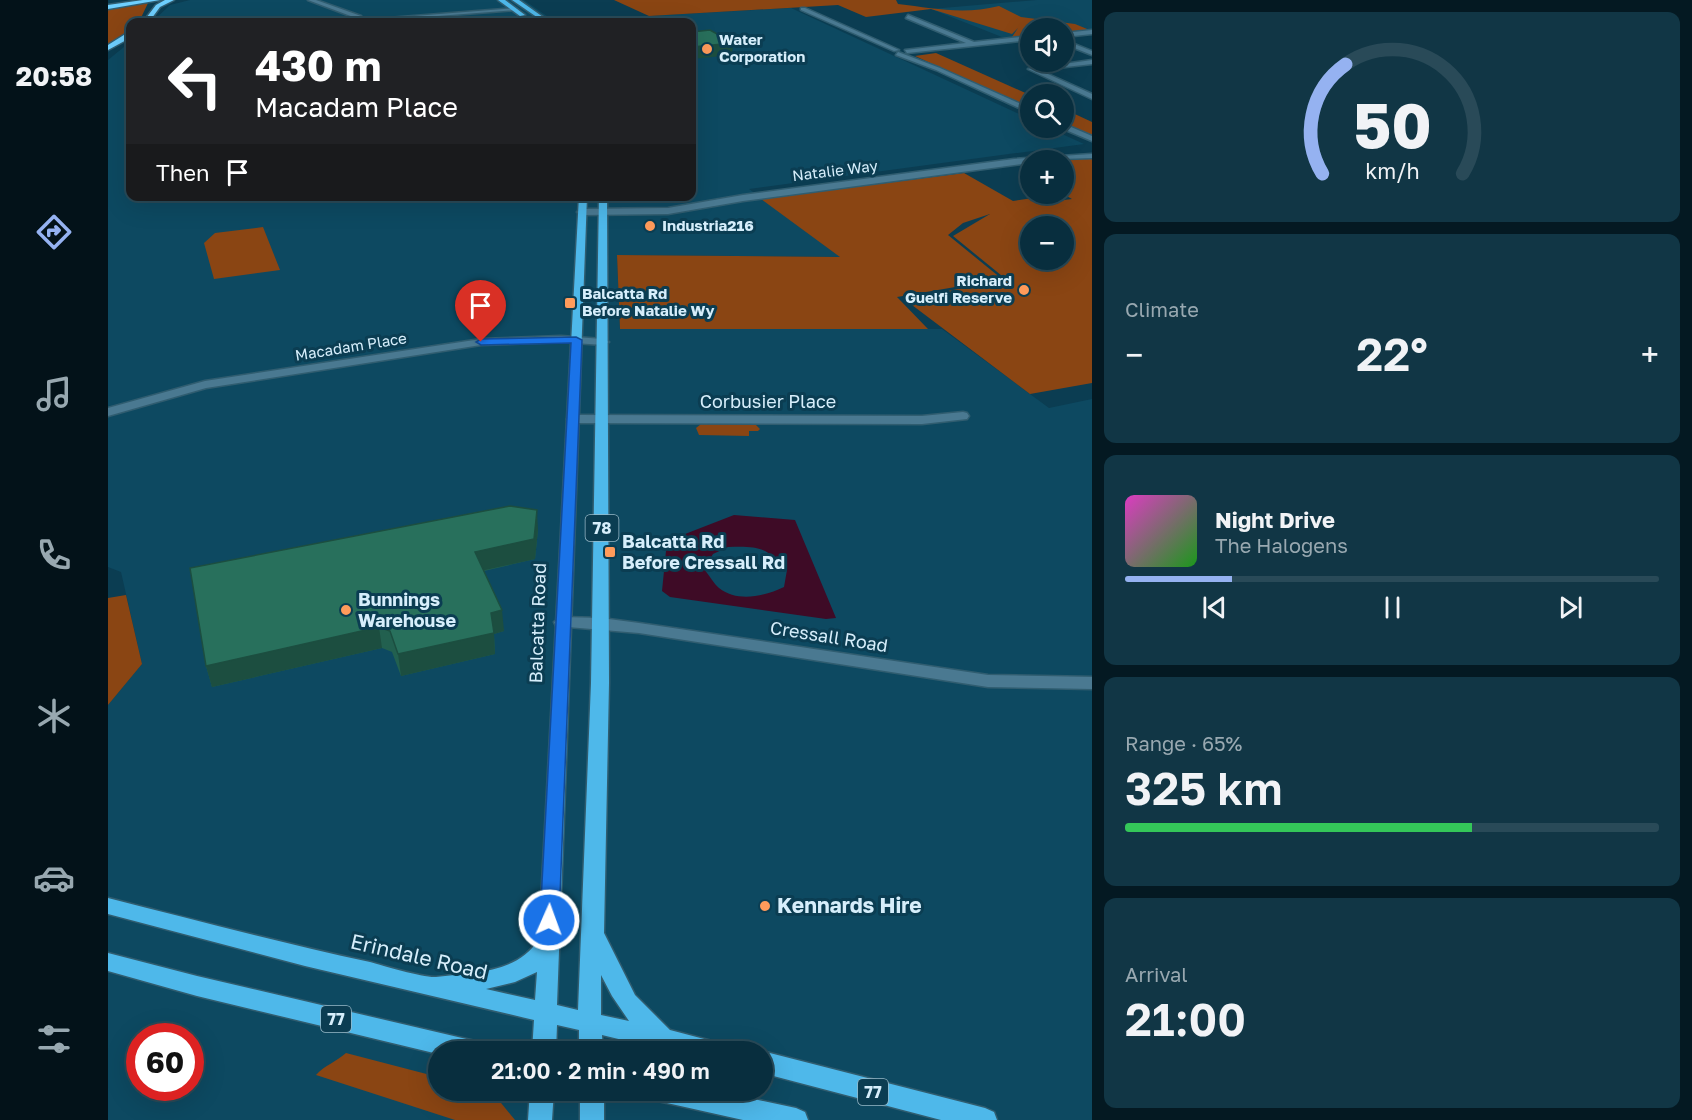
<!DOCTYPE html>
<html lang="en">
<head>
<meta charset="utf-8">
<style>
	:root { --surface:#082e3e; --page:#113645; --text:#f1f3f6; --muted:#98a8b0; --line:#294a58; --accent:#95b2f1 }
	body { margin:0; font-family:"Golos Text",sans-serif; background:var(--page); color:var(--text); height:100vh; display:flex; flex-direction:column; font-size:22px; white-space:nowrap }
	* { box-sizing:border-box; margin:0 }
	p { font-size:20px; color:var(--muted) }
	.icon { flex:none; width:33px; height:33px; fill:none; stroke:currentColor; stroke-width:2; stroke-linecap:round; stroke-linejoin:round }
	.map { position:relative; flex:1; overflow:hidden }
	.details { display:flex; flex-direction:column; gap:12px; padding:12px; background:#041922; width:600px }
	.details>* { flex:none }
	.guide { position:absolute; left:18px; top:18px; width:570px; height:183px; border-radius:12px; box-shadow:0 6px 24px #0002,0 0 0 2px var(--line); background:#202124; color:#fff; overflow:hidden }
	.fabs { position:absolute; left:912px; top:18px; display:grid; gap:12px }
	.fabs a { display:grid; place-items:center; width:54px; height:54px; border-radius:50%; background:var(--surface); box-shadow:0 6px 24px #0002,0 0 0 2px var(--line); font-size:30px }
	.speed { position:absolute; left:18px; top:1023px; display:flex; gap:12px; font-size:30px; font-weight:700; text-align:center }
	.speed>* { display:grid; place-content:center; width:78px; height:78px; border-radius:50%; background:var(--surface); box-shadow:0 6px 24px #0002,0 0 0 2px var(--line); line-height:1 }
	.speed .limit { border:9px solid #d22; background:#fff; color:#111 }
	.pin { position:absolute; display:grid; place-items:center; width:51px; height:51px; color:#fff; margin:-62px -26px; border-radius:50% 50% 50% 0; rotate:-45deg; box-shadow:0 0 6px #0007 }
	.pin .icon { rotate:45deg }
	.me { position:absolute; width:66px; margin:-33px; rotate:2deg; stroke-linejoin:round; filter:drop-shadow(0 0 4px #0008) }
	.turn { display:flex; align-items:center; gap:21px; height:126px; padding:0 30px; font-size:27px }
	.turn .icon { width:78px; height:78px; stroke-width:2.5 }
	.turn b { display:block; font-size:42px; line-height:51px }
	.then { display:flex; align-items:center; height:57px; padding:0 30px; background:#0003; gap:12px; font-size:22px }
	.big { font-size:45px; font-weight:600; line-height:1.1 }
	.details .card { flex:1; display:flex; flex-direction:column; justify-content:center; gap:9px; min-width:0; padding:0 21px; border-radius:12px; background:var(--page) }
	.details .dial { align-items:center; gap:0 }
	.dial svg { height:156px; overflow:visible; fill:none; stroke:var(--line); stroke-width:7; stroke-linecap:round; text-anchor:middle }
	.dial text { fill:var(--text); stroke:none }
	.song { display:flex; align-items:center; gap:18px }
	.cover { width:72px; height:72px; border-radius:9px; background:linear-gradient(135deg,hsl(310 70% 55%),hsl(120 70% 35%)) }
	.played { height:6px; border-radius:3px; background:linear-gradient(90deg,var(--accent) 20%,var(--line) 20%) }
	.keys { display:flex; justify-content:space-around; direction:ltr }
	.heat { display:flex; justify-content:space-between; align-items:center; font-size:33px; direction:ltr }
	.charge { height:9px; border-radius:4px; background:linear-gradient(90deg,#34c759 65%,var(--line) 0) }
	.trip { position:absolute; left:320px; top:1041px; width:345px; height:60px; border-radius:30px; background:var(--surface); box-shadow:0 6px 24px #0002,0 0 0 2px var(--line); font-weight:600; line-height:60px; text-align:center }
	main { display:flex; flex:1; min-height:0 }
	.menu { display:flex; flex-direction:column; width:108px; justify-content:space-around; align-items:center; background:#031219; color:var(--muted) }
	.menu .icon { width:42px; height:42px }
	.menu .active { color:var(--accent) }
	.menu b { font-size:27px; color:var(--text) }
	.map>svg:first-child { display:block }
</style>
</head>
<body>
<main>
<nav class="menu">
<b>20:58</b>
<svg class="icon active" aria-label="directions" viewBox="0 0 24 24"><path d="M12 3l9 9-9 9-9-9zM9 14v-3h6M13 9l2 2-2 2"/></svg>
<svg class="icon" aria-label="music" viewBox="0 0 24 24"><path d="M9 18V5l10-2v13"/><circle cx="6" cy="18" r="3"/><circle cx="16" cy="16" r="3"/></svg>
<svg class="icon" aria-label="phone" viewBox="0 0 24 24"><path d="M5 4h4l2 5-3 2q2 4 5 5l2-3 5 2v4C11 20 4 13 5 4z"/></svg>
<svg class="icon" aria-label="climate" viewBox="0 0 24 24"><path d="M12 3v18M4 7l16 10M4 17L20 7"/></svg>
<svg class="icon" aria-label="car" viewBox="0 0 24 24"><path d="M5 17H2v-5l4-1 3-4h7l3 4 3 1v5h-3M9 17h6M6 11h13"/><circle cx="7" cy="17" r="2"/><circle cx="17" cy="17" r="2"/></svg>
<svg class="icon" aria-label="filters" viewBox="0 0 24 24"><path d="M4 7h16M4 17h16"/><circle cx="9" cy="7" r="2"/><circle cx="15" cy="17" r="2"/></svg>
</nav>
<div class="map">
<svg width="984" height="1120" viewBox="0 0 984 1120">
	<rect width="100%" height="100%" fill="#0b3d52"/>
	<path fill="#0d4961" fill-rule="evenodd" d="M82 0H416L446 21 683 8 922 119V128H941L976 144 641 189 733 257 509 255 512 329H834L941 408 984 399V1120H0V705L34 664 13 572 0 567V60L22 42V196H584V22H44L62 5ZM32 1036H82V1088H32ZM330 1052H654V1090H330Z
		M929 0H984V30L956 34V28H922V38L904 41 823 9Z"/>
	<path fill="#8a4513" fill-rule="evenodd" d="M506 0H788L790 4C825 8 855 15 891 6L913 17 967 24 984 31 956 33V28H922V36L904 37 910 28 904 34 823 9 758 17 730 5 541 16Z
		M40 3 31 22H22V30L0 45V9Z
		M828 53 922 95V109L807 56Z
		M956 109 984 122V137L956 124Z
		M974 158H984V383L922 394 796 299 899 280 845 236 882 214 855 223 840 235 894 279 789 297 820 329H512L509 255 732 257 653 199 856 173 905 201 931 197 940 202 964 199 955 194 956 160H931ZM922 226H956V260H922Z
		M155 227 172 270 106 279 96 243 107 233Z
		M629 423 647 424 652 429 650 431H641V436L591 435 588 428 593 424Z
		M18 595 34 664 0 705V598Z
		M238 1053 330 1077V1090L391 1091 389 1098 407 1120H347L208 1075C217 1065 228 1062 238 1053Z"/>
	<path fill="#3e0b26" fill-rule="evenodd" d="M626 515 687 520 728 618 718 619 562 597 554 591 559 541ZM620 547C650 546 659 547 679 570L676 587C657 596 630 603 611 588 606 584 601 575 596 569L605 554Z"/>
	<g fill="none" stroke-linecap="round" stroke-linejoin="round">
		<defs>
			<path id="minor" d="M200 0H208L253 16 255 20 407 8 410 10 250 22 248 18Z
				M693 8H697L791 50 786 51 693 10Z
				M800 15 866 42 922 36V40L799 53 797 50 858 43 798 18Z
				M984 30V34L956 37V33Z
				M956 40 984 51V55L956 44Z
				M790 52 832 68 922 108V113L828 70 788 55Z
				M984 60V64L931 70 984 94V99L920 69Z
				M956 124 984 136V141L953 128Z
				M984 154V158L922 160V163L635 201 560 214 474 215 469 212 474 209 560 208 635 195 906 159Z
				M453 336 495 339 501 342 495 345 453 342 373 345 98 388 0 416V408L97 381 373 339Z
				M855 412 859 413 861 416 859 419 814 424 465 423 459 419 465 415 814 416Z
				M454 617 493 618 531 623 880 675 984 677V689L880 687 531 633 448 626 446 622Z"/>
			<path id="major" d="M390 0H397L417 15 412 16Z
				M404 0H411L442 22H436Z
				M471 196H479L449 1005 470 1010 483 683 491 196H499L501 683 496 933 527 995 562 1030 619 1045 622 1052H564L494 1035 495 1052H471V1030L449 1025 448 1052H424L426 1020 197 966 0 914V898C87 920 174 943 262 962 276 966 316 978 328 977 365 972 409 974 431 939ZM429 972 427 1000 378 989 407 982ZM493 975 504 996 521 1021 493 1015Z
				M0 953 89 976 367 1041 375 1045 378 1052H330V1054L89 996 0 971Z
				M654 1051 877 1108 886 1112 889 1120H833L654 1073Z
				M422 1090H446L444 1120H420Z
				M472 1090H496V1120H472Z
				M538 1090H604L688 1108 697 1112 700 1120H635L550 1101 542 1098Z"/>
			<path id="highway" d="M35 0H52L0 9V5Z
				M57 0H66L52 7 41 22H35L48 5Z
				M19 33H22V38L0 50V45Z"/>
		</defs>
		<use href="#minor" stroke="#305d70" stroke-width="3"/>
		<use href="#major" stroke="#305d70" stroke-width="3"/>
		<use href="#highway" stroke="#305d70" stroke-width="3"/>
		<use href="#minor" fill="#4a7991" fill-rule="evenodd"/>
		<use href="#major" fill="#4eb8ea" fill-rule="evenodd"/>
		<use href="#highway" fill="#6ecffe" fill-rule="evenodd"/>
	</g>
	<path fill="#22604f" d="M430 530 427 559 376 571 396 631 386 634 387 654 293 676 284 652 274 648 104 687 98 666Z"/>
	<path fill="#1c4e40" d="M625 43 624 55 584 59V47Z
		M429 510 430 530 427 559 368 572 367 552Z
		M394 610 396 631 386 634 387 654 293 676 290 654 383 613Z
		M271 627 274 648 104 687 98 666Z"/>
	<path fill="#28705c" stroke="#1c4e40" stroke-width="1.5" d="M602 30 625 43 584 47V32Z
		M402 506 429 510 426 539 367 552 394 610 383 613 386 633 290 654 282 631 271 627 98 666 82 568Z"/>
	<path fill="#1a73e8" stroke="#114b97" stroke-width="1.5" d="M468 337 474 340 451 920 448 926 441 928 435 926 432 920 463 343 373 345 368 342 373 339Z"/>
	<g fill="#ff9b5b" stroke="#0b3d52" stroke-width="2">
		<circle cx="599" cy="49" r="6"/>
		<circle cx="542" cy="226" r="6"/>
		<circle cx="916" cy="290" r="6"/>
		<rect x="456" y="297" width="12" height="12" rx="3"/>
		<rect x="496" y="546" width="12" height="12" rx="3"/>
		<circle cx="238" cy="610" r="6"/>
		<circle cx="657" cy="906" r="6"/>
	</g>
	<g text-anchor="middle" stroke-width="6" stroke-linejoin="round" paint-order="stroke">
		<g font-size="15" font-weight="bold" fill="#d6eefb" stroke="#0b3d52" text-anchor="start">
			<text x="611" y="45">Water<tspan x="611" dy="17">Corporation</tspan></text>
			<text x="554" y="231">Industria216</text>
			<text x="904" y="286" text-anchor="end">Richard<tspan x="904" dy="17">Guelfi Reserve</tspan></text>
			<text x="474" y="299">Balcatta Rd<tspan x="474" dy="17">Before Natalie Wy</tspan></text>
		</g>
		<g font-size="15" fill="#d6eefb" stroke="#0b3d52">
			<text transform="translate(727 171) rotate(-7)" y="5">Natalie Way</text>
			<text transform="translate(243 347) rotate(-9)" y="5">Macadam Place</text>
		</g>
		<g fill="#0b3d52" stroke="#99b9c8" stroke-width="1.5">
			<rect x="477.5" y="515" width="33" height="26" rx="4.5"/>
			<rect x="213" y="1006" width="30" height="26" rx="4.5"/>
			<rect x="750" y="1079" width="30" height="26" rx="4.5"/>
		</g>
		<g font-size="16" font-weight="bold" fill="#d6eefb">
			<text x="494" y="534">78</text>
			<text x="228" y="1025">77</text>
			<text x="765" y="1098">77</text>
		</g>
		<g font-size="18" fill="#d6eefb" stroke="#0b3d52">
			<text x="660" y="408">Corbusier Place</text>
			<text transform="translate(430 623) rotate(-88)" y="6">Balcatta Road</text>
			<text transform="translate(721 637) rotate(9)" y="6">Cressall Road</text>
		</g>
		<g font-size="18" font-weight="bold" fill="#d6eefb" stroke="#0b3d52" text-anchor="start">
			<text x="514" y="548">Balcatta Rd<tspan x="514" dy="21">Before Cressall Rd</tspan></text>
			<text x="250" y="606">Bunnings<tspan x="250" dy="21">Warehouse</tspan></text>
		</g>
		<g font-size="21" font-weight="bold" fill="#d6eefb" stroke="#0b3d52" text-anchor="start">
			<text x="669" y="913">Kennards Hire</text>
		</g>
		<g font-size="21" fill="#d6eefb" stroke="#0b3d52">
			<text transform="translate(311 957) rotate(13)" y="7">Erindale Road</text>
		</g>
	</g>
</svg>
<div class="fabs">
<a><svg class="icon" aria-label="sound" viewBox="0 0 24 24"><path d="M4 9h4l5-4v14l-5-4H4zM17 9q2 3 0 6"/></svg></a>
<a><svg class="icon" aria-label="search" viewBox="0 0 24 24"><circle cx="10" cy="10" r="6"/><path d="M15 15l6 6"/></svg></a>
<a>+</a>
<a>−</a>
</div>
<div class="speed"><div class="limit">60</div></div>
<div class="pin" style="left:373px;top:342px;background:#d93025"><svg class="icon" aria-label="arrive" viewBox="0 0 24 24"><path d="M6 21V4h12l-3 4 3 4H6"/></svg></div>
<svg class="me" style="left:441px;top:920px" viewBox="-20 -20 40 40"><circle r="17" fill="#1a73e8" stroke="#fff" stroke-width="3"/><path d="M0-11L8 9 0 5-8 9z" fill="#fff"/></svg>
<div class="trip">21:00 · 2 min · 490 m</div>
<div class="guide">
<div class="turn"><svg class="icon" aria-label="left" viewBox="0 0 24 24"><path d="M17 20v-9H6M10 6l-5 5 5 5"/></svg><div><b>430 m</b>Macadam Place</div></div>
<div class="then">Then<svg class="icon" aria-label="arrive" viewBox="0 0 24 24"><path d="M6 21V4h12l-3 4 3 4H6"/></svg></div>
</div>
</div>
<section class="details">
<div class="card dial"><svg viewBox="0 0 100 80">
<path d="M14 69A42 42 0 1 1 86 69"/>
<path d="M14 69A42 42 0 0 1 26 13" stroke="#95b2f1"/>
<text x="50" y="56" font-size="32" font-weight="700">50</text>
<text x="50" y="72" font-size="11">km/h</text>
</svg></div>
<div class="card"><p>Climate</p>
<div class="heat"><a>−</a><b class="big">22°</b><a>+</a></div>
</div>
<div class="card">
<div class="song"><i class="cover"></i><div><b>Night Drive</b><p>The Halogens</p></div></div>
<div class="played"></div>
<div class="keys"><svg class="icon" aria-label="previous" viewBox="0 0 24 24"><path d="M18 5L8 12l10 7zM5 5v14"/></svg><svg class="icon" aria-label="pause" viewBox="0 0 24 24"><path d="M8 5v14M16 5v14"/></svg><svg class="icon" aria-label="next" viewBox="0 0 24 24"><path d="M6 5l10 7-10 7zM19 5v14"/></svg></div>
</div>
<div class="card"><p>Range · 65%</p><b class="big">325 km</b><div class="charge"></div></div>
<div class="card"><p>Arrival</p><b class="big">21:00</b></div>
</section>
</main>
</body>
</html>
